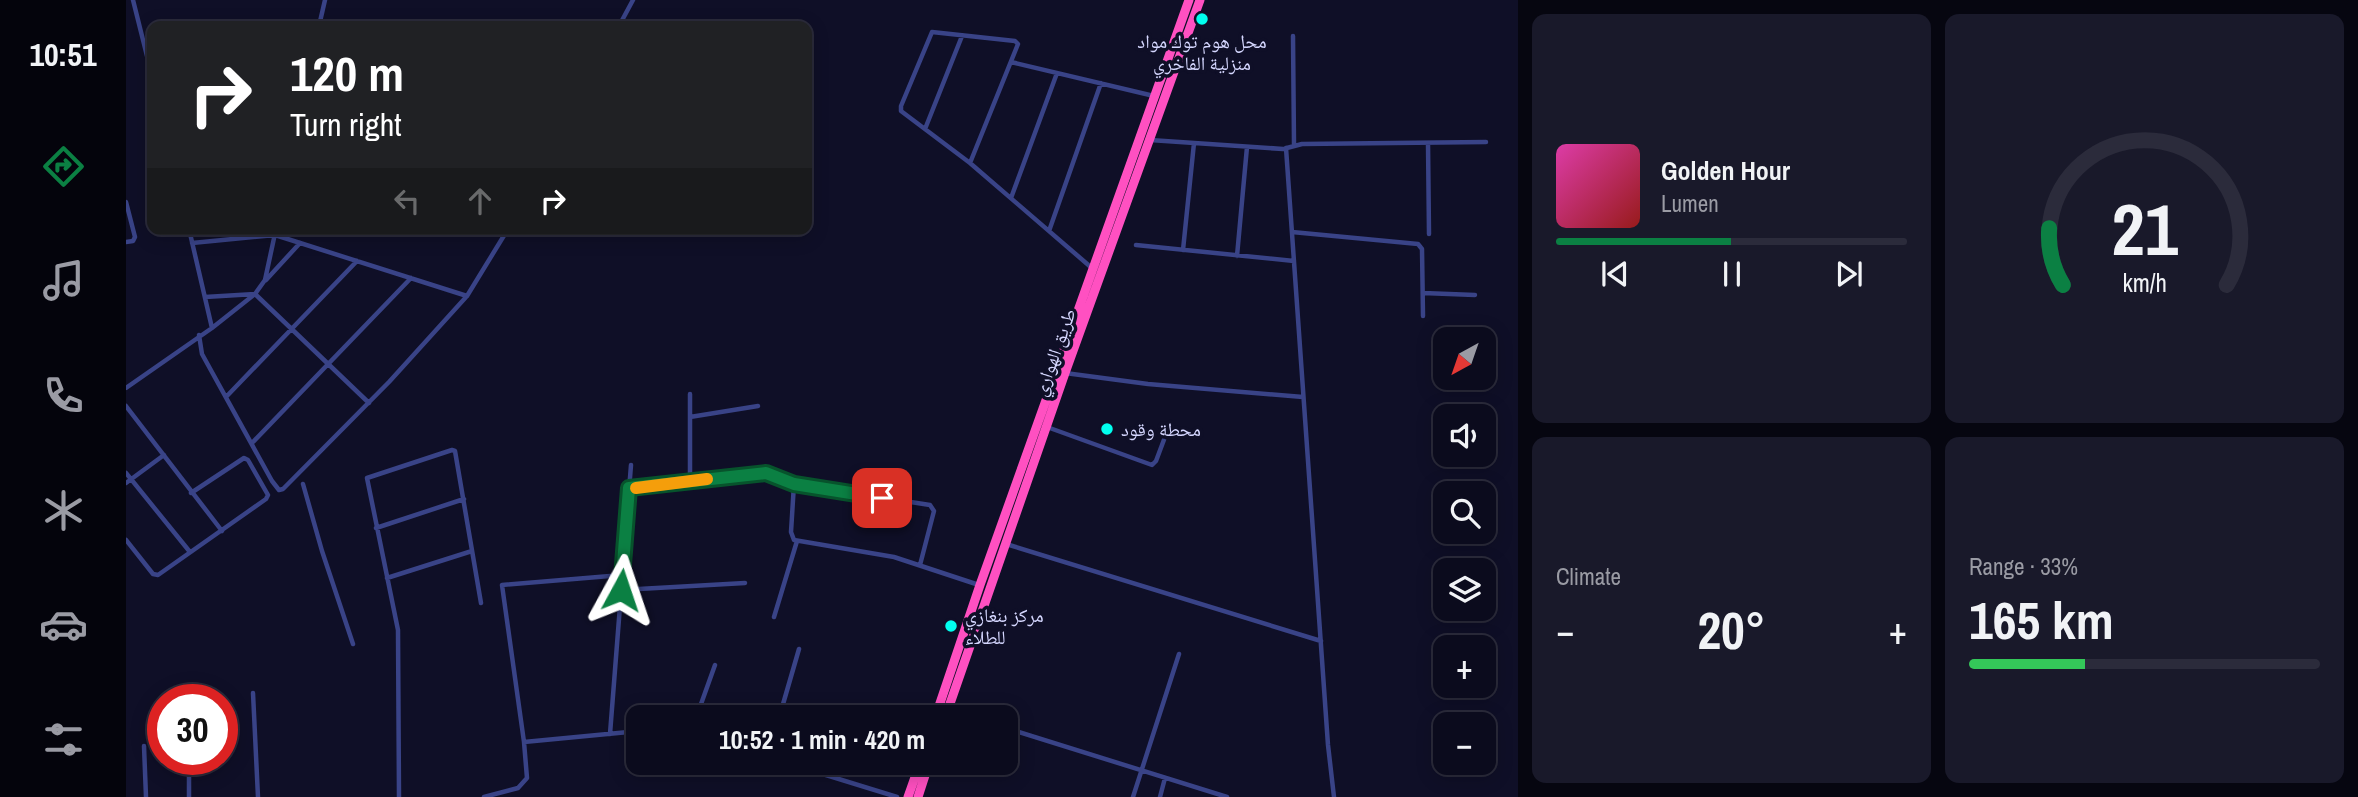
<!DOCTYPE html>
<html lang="en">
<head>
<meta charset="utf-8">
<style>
	:root { --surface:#0b0b1d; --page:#19192a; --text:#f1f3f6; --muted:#9a9ba4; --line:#2b2b3b; --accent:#0b8043 }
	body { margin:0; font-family:"Archivo Narrow","Noto Naskh Arabic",sans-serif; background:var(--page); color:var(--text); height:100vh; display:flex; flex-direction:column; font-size:26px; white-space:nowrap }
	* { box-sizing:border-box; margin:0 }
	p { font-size:23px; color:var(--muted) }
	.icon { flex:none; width:38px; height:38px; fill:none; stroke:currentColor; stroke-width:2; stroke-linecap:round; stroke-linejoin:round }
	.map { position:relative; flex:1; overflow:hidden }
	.sheet { display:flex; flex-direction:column; gap:14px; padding:14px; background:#060610; width:840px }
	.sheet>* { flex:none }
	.top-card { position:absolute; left:21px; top:21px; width:665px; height:214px; border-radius:14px; box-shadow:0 4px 18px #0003,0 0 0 2px var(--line); background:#202124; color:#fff; overflow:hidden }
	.needle { width:46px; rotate:220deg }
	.controls { position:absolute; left:1307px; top:327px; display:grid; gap:14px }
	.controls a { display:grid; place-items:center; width:63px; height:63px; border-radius:14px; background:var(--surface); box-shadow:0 4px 18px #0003,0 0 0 2px var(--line); font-size:35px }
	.speed { position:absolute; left:21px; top:684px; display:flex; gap:14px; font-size:35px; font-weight:700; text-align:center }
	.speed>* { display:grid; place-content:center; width:91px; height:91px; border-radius:50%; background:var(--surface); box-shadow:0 4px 18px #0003,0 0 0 2px var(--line); line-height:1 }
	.speed .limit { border:10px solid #d22; background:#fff; color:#111 }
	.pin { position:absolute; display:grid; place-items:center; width:60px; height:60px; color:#fff; margin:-30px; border-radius:14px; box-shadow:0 4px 10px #0006 }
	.me { position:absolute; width:77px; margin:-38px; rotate:5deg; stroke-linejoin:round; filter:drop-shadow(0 0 5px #0008) }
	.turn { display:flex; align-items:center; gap:24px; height:147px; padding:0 28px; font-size:32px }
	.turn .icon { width:91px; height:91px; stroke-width:2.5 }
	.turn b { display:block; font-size:49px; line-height:60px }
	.lanes { display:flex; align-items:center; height:66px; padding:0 28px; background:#0003; justify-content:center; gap:35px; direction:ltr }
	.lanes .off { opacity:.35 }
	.big { font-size:52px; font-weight:700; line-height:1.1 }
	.sheet .widget { flex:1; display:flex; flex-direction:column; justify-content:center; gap:10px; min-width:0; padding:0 24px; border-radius:14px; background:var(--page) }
	.sheet .dial { align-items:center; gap:0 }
	.dial svg { height:182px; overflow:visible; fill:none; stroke:var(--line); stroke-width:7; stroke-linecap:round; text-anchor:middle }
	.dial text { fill:var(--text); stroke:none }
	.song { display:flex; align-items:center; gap:21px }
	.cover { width:84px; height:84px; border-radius:10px; background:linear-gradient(135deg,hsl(320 70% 55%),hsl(0 70% 35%)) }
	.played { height:7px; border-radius:4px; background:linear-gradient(90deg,var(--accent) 50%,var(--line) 50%) }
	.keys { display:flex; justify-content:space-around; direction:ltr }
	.heat { display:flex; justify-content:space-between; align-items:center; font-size:38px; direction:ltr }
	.charge { height:10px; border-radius:5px; background:linear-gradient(90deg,#34c759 33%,var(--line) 0) }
	.sheet .tiles { flex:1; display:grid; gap:14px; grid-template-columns:repeat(2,1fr) }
	.trip { position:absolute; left:500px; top:705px; width:392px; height:70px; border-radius:14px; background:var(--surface); box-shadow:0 4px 18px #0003,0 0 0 2px var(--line); font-weight:700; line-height:70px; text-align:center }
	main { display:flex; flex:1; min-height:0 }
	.tab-bar { display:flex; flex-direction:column; width:126px; justify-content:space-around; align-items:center; background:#04040c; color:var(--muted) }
	.tab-bar .icon { width:49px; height:49px }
	.tab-bar .selected { color:var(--accent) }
	.tab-bar b { font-size:32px; color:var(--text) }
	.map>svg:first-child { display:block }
</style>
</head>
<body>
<main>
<nav class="tab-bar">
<b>10:51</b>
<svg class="icon selected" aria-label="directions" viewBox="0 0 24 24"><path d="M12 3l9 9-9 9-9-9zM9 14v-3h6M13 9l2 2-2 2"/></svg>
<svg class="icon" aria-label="music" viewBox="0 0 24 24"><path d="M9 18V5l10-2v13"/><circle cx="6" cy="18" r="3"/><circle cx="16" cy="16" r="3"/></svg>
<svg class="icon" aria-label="phone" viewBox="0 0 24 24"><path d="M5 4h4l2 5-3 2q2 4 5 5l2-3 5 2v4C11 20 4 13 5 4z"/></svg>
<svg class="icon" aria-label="climate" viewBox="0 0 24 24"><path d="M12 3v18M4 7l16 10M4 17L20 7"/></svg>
<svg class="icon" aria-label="car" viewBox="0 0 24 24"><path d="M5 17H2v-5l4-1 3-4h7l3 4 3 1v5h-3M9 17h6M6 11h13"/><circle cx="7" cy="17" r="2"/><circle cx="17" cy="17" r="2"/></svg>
<svg class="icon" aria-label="filters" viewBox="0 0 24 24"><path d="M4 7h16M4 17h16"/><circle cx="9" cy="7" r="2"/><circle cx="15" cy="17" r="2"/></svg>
</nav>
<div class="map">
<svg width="1392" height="797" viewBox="0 0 1392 797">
	<rect width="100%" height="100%" fill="#0f0f27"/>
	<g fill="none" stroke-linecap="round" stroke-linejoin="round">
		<path stroke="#394387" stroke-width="4.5" d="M7 0 26 76
			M152 26 194 21
			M193 26 199 0
			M493 26 507 0
			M1167 36 1168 145
			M18 43 26 42
			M885 62 1028 96
			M799 129 836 36
			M1024 140 1157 149 1176 144 1360 142
			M1302 143 1303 234
			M1160 148 1202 745 1208 797
			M844 163 892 44 889 41 806 32 775 106V111L844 163 967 269
			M885 198 931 73
			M0 202 9 237 7 241 0 242
			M63 229 86 328
			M923 231 975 83
			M1166 232 1292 244 1296 249 1297 316
			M66 243 149 235 341 296
			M1010 245 1168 261
			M1057 250 1068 143
			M1111 256 1121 147
			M140 280 174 243
			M1297 293 1349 295
			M79 297 129 294 243 403
			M73 335 76 354 146 481 153 490 157 489 263 382 341 296 382 229
			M939 373 1022 384 1177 397
			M0 388 86 328 129 294 139 280 150 229
			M564 394V481
			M100 397 231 261
			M0 406 96 531
			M564 417 632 406
			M921 427 1026 465 1030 461 1042 429
			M126 443 285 278
			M0 473 64 552
			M0 483 38 455
			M177 484 196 551 227 644
			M668 484 804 505 808 511 794 565
			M503 488 640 473 668 484 665 532 668 540 768 557 853 585
			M250 528 338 499
			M0 540 27 574 32 575 140 499 142 495 122 460 118 458 65 493
			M880 544 1195 641
			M261 578 346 551
			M495 590 619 583
			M648 617 671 541
			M127 693 132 797
			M822 710 846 718
			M570 718 589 665
			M653 718 673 649
			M880 728 1101 797
			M484 734 505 465
			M398 742 513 731
			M18 746 20 797
			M661 763 771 797
			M63 797V760
			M273 797 272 630 241 478 326 450 329 451 355 603
			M358 797 392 788 401 778 398 742 376 585 496 575
			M1007 797 1053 654
			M1034 797 1039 778"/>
		<path stroke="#ff50c1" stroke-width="9" d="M809 718 854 585 1063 0
			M819 718 939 373 1074 0
			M782 797 794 763
			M792 797 803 763"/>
	</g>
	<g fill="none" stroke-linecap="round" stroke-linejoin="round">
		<defs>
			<path id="route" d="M495 590 503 488 640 473 668 484 756 498"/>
		</defs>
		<use href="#route" stroke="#07532c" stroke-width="18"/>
		<use href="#route" stroke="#0b8043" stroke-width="12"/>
		<path stroke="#f59e0b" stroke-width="12" d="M510 488 581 479"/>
	</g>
	<g fill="#01ffef" stroke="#0f0f27" stroke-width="2.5">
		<circle cx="1076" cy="19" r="7"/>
		<circle cx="981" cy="429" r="7"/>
		<circle cx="825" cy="626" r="7"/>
	</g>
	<g text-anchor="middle" stroke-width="7" stroke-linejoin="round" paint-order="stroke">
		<g font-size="19" fill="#d5d7ff" stroke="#0f0f27" text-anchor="start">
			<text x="1076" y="48" text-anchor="middle">محل هوم توك مواد<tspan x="1076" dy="22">منزلية الفاخري</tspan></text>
			<text x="995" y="436">محطة وقود</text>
			<text x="839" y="622">مركز بنغازي<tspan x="839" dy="22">للطلاء</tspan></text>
		</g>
		<g font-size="19" fill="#d5d7ff" stroke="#0f0f27">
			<text transform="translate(928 352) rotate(-70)" y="7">طريق الهواري</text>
		</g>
	</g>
</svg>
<div class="controls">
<a><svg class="needle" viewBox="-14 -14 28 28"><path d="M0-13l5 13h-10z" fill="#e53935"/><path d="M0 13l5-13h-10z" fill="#9a9ba4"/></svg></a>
<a><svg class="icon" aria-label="sound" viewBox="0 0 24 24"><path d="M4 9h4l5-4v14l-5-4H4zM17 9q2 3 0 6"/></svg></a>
<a><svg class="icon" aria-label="search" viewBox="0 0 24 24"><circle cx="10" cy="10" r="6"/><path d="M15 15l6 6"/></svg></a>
<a><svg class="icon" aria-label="layers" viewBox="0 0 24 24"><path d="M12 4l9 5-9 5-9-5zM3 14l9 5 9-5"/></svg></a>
<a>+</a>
<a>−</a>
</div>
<div class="speed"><div class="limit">30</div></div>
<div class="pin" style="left:756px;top:498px;background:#d93025"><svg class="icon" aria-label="arrive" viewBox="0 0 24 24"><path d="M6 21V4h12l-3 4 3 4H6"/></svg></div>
<svg class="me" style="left:495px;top:590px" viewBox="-20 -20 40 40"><path d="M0-17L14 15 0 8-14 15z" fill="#0b8043" stroke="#fff" stroke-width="4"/></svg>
<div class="trip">10:52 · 1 min · 420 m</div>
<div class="top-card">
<div class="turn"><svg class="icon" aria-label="right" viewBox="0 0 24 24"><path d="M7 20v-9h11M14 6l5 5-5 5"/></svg><div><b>120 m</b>Turn right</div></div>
<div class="lanes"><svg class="icon off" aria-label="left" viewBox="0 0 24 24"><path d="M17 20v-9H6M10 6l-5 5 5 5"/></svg><svg class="icon off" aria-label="ahead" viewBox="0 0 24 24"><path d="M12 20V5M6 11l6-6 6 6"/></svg><svg class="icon" aria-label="right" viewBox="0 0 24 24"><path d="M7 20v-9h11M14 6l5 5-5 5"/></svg></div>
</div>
</div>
<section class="sheet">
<div class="tiles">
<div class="widget">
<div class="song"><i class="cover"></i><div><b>Golden Hour</b><p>Lumen</p></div></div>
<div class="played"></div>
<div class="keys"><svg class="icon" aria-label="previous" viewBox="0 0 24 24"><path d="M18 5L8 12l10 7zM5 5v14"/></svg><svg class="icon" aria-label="pause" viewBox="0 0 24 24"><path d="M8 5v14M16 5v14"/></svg><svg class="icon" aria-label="next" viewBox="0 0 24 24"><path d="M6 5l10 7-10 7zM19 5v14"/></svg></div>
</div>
<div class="widget dial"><svg viewBox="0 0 100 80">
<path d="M14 69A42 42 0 1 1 86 69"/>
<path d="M14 69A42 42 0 0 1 8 44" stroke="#0b8043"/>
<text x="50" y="56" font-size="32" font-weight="700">21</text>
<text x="50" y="72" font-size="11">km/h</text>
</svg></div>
<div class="widget"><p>Climate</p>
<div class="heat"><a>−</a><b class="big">20°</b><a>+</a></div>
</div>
<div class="widget"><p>Range · 33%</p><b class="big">165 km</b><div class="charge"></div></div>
</div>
</section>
</main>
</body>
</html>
